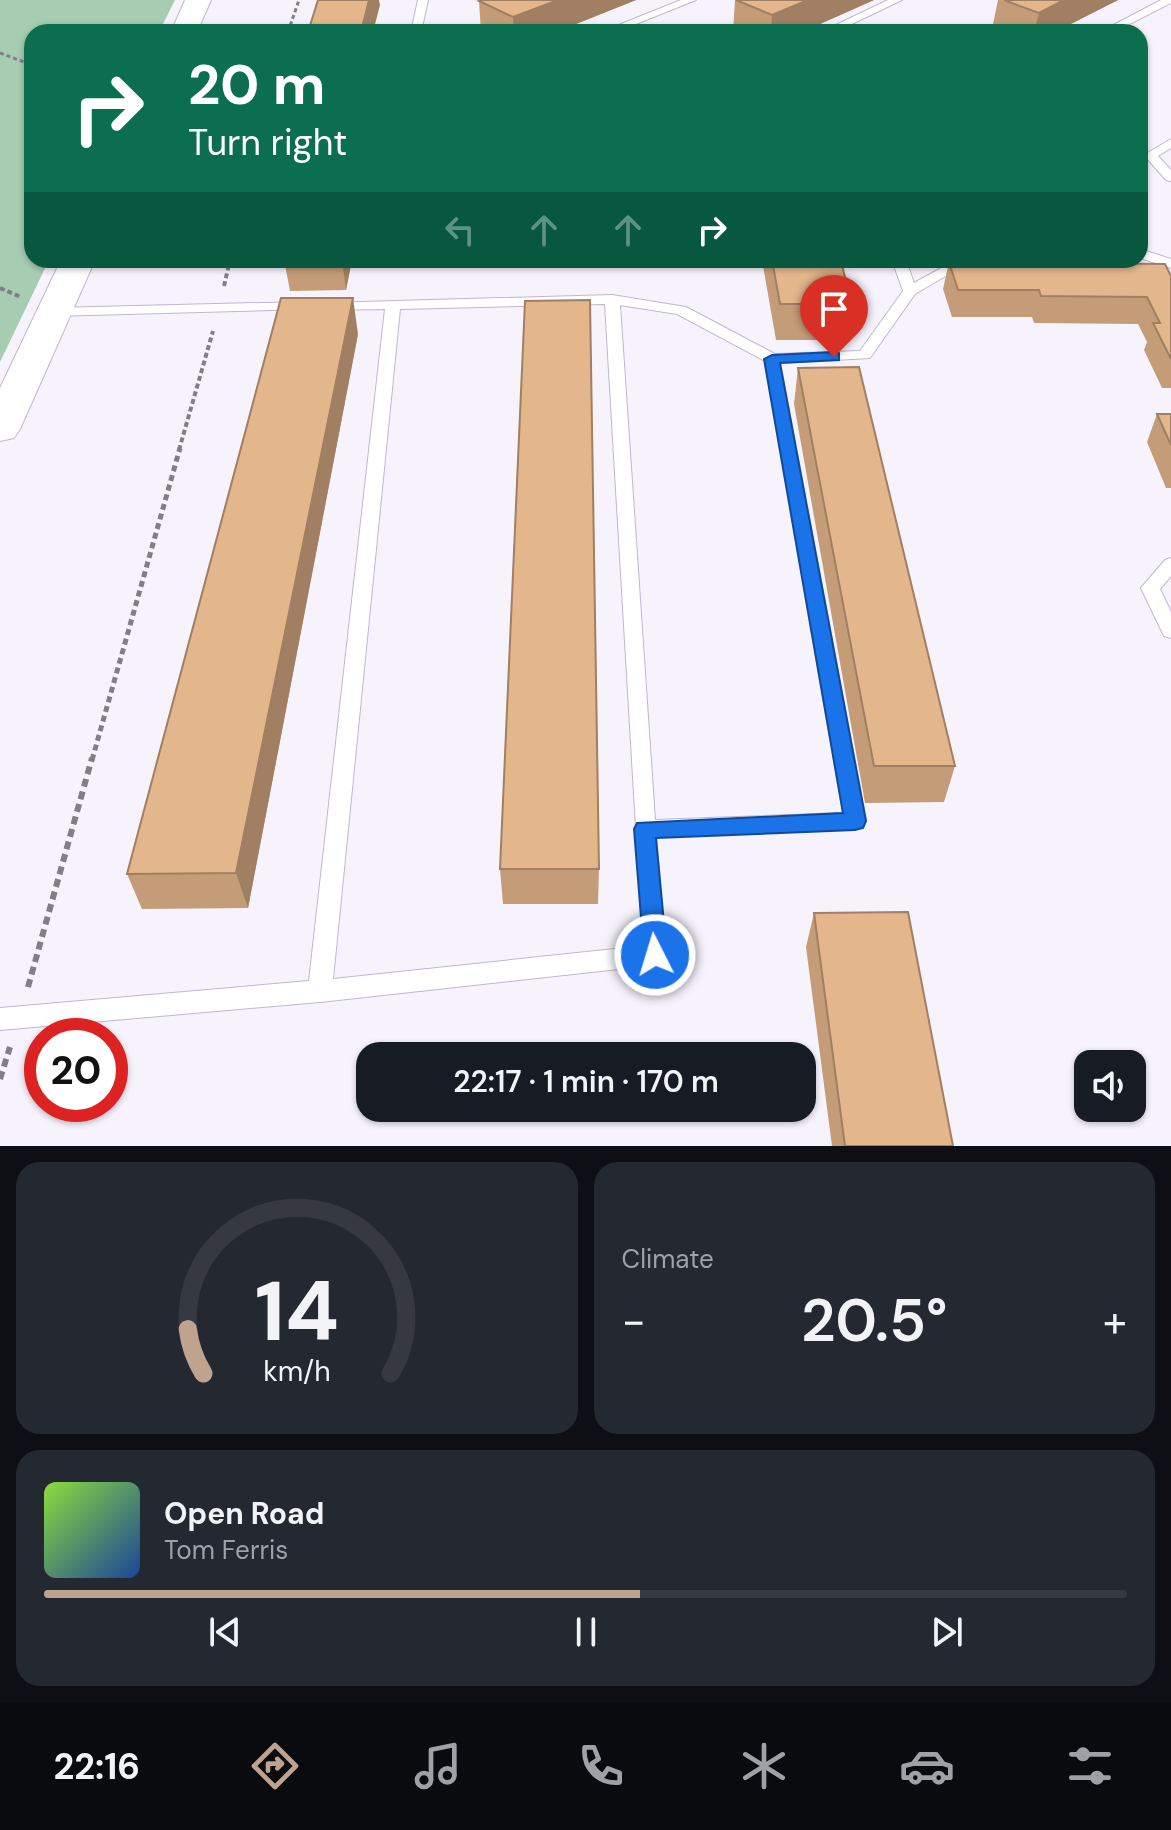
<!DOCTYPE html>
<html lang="en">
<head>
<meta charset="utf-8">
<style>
	:root { --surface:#171b24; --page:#242831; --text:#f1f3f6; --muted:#9ea1a6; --line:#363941; --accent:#c0a38e }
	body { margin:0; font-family:"DM Sans",sans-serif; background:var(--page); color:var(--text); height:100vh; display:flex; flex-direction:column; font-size:30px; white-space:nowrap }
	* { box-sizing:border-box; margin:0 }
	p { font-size:26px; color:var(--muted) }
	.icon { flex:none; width:44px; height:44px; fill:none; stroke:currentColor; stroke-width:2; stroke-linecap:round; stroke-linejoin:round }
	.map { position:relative; height:1146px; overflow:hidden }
	.side { display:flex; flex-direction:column; gap:16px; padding:16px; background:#0d0f14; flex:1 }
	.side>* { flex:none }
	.hud { position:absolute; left:24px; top:24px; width:1124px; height:244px; border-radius:24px; box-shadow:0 2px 6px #0004; background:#0b6e4f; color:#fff; overflow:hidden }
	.tools { position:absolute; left:1074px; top:1050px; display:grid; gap:16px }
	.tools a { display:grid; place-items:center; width:72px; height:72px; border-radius:16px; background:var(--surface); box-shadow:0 2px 6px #0004; font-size:40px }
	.speed { position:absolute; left:24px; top:1018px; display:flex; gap:16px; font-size:40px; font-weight:700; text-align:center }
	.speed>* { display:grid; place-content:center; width:104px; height:104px; border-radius:50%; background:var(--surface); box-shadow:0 2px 6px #0004; line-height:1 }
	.speed .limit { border:12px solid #d22; background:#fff; color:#111 }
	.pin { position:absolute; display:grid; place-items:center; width:68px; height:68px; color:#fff; margin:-82px -34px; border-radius:50% 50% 50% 0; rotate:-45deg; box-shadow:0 0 8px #0007 }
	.pin .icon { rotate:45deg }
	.me { position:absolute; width:88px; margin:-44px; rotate:355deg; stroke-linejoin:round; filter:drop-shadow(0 0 6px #0008) }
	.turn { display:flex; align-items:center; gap:28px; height:168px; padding:0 32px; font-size:36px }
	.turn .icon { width:104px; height:104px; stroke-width:2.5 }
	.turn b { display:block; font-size:56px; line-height:68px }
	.lanes { display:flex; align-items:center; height:76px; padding:0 32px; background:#0003; justify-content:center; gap:40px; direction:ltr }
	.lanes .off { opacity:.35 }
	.big { font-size:60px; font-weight:600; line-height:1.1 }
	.side .widget { flex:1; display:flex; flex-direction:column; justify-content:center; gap:12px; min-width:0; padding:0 28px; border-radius:24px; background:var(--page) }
	.side .dial { align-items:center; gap:0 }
	.dial svg { height:208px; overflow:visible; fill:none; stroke:var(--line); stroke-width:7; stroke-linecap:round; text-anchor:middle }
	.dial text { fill:var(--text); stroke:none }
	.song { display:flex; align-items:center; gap:24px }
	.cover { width:96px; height:96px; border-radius:12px; background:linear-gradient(135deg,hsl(90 70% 55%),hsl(220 70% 35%)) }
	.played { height:8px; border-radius:4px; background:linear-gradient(90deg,var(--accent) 55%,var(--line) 55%) }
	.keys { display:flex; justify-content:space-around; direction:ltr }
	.heat { display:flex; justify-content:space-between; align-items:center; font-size:44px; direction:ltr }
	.side .tiles { flex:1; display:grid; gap:16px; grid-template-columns:1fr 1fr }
	.widget:last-child { grid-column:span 2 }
	.trip { position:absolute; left:356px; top:1042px; width:460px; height:80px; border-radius:24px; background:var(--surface); box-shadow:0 2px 6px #0004; font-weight:600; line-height:80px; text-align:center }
	.tab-bar { display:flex; height:128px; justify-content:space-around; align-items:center; background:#090b0e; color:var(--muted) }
	.tab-bar .icon { width:56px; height:56px }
	.tab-bar .selected { color:var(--accent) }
	.tab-bar b { font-size:36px; color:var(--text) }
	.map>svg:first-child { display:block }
</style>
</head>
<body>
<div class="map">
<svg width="1171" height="1146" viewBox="0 0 1171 1146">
	<rect width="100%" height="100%" fill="#f7f3fd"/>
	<path fill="#a6ccb2" d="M0 0H175L159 32H32V260H49L0 362Z"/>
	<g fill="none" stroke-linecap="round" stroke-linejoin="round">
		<defs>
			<path id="lane" d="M418 0H428L421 32H411Z
				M681 0H696L616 32H601Z
				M888 0H902L835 32H821Z
				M1161 0H1171V3L1114 32H1100Z
				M1171 139V148L1158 156 1171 170V181L1166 180 1144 155Z
				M1140 249 1171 259V268L1140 258Z
				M892 260H906L914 283 956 260H973L915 294 870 358 780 363 866 821 863 827 656 837 666 955 663 962 655 965 320 1002 0 1030V1008L309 981 385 309 331 310 324 306 326 303 612 295 686 307 775 354 860 351 903 291ZM605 304 643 946 333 979 400 309ZM620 305 677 314 765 361 843 813 655 820Z
				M301 302 308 306 306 309 54 316 47 312 54 308Z
				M1171 558V576L1160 589 1171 612V638L1164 636 1141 588 1165 560Z"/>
			<path id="secondary" d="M185 0H211L197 32H171Z
				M61 260H95L20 429 14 438 0 441V388Z"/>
		</defs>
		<use href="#lane" stroke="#c2b6cf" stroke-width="2"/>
		<use href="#secondary" stroke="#c2b6cf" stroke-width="2"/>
		<path stroke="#827e87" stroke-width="3" stroke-dasharray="4 3" stroke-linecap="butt" d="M288 32 299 0
			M0 53 32 65"/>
		<path stroke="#827e87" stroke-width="4" stroke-dasharray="5 3" stroke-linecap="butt" d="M224 286 230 260
			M0 288 21 297
			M179 450 213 331"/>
		<path stroke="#827e87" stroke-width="5" stroke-dasharray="6 4" stroke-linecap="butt" d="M92 760 180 448"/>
		<path stroke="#827e87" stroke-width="6" stroke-dasharray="8 5" stroke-linecap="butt" d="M28 987 92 758
			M0 1079 10 1047"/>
		<use href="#lane" fill="#fff" fill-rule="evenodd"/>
		<use href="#secondary" fill="#fff" fill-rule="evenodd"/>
	</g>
	<path fill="#c49d78" d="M483 0H636L556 32H481L479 1Z
		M735 0H874L802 32H736L733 31Z
		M998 0H1118L1055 32H1000L992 29Z
		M284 260H352L346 290 290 291Z
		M762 260H841L851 304 845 340H776Z
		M949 262 1171 276V388H1162L1144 350 1147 342 1138 324 1034 323 1032 317H952L943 289Z
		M358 334 248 908 142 909 127 874Z
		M798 368 955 766 944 802 865 803 794 404Z
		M1157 414H1171V488H1166L1147 442Z
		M500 869H599L598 904H503Z
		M814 913 953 1146H832L806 947Z"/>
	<path fill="#a07f62" d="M369 0H379L380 5 373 32H361Z
		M558 0H636L556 32H514L513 17Z
		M808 0H874L802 32H771L772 15Z
		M1064 0H1118L1055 32H1034L1039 13Z
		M342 260H352L346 290Z
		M353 298 358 334 248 908 236 873Z"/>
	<path fill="#e4b68c" stroke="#a07f62" stroke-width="2" d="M318 0H369L361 32H308Z
		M483 0H558L513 17 479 1Z
		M736 0H808L772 15Z
		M1004 0H1064L1039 13Z
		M772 260H841L851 304H780Z
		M949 262 1165 264 1171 276V359L1153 323H1160L1147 297 1041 296 1039 290H958Z
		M281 298H353L236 873 127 874Z
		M590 300 599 869H500L525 301Z
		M859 367 955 766H874L798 368Z
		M1157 414H1171V445Z
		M908 912 953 1146H845L814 913Z"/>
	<path fill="#1a73e8" stroke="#114b97" stroke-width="2" d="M834 352 839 353V360L780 363 866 821 863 828 855 830 656 838 667 955 663 963 655 966 647 963 644 955 634 829 637 823 843 813 764 359 772 355Z"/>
</svg>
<div class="tools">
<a><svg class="icon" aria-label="sound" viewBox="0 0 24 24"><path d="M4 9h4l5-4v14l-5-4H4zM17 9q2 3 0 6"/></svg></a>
</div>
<div class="speed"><div class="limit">20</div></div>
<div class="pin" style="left:834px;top:357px;background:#d93025"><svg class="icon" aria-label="arrive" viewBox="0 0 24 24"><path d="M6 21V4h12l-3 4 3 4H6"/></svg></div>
<svg class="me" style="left:655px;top:955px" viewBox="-20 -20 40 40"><circle r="17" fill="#1a73e8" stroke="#fff" stroke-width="3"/><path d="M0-11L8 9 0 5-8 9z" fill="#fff"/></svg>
<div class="trip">22:17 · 1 min · 170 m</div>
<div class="hud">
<div class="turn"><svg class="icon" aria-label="right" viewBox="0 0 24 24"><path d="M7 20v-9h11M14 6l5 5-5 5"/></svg><div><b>20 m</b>Turn right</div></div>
<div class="lanes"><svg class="icon off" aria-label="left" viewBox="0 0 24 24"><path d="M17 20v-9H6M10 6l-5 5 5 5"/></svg><svg class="icon off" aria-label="ahead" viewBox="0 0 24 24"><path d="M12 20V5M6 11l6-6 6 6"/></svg><svg class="icon off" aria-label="ahead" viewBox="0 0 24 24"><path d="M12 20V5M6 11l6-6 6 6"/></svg><svg class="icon" aria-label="right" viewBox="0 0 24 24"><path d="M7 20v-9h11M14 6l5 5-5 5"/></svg></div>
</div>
</div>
<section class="side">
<div class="tiles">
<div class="widget dial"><svg viewBox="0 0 100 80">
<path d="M14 69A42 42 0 1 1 86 69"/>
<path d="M14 69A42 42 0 0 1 8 52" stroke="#c0a38e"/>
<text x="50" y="56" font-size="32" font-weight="700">14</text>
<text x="50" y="72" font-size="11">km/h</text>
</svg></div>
<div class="widget"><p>Climate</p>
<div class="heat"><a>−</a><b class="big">20.5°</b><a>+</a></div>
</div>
<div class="widget">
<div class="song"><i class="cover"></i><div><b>Open Road</b><p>Tom Ferris</p></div></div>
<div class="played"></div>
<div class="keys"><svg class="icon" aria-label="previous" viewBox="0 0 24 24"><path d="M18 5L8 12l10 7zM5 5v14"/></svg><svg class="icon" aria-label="pause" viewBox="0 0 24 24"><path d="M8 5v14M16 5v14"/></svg><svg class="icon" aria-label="next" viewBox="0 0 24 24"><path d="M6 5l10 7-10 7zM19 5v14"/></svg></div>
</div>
</div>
</section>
<nav class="tab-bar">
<b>22:16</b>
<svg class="icon selected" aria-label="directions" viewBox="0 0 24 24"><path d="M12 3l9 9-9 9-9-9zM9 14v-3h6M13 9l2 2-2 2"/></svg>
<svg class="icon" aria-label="music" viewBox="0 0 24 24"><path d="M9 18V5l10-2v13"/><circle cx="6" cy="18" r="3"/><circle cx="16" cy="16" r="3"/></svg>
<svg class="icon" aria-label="phone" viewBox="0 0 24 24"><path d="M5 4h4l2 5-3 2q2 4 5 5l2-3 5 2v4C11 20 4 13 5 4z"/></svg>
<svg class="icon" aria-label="climate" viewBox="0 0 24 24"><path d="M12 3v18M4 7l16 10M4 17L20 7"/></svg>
<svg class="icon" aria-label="car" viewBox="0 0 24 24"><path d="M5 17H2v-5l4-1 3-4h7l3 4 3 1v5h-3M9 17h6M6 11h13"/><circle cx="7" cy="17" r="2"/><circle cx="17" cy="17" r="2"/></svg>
<svg class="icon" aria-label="filters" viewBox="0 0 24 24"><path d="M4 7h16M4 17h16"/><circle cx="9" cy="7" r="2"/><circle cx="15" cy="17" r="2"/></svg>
</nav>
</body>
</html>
